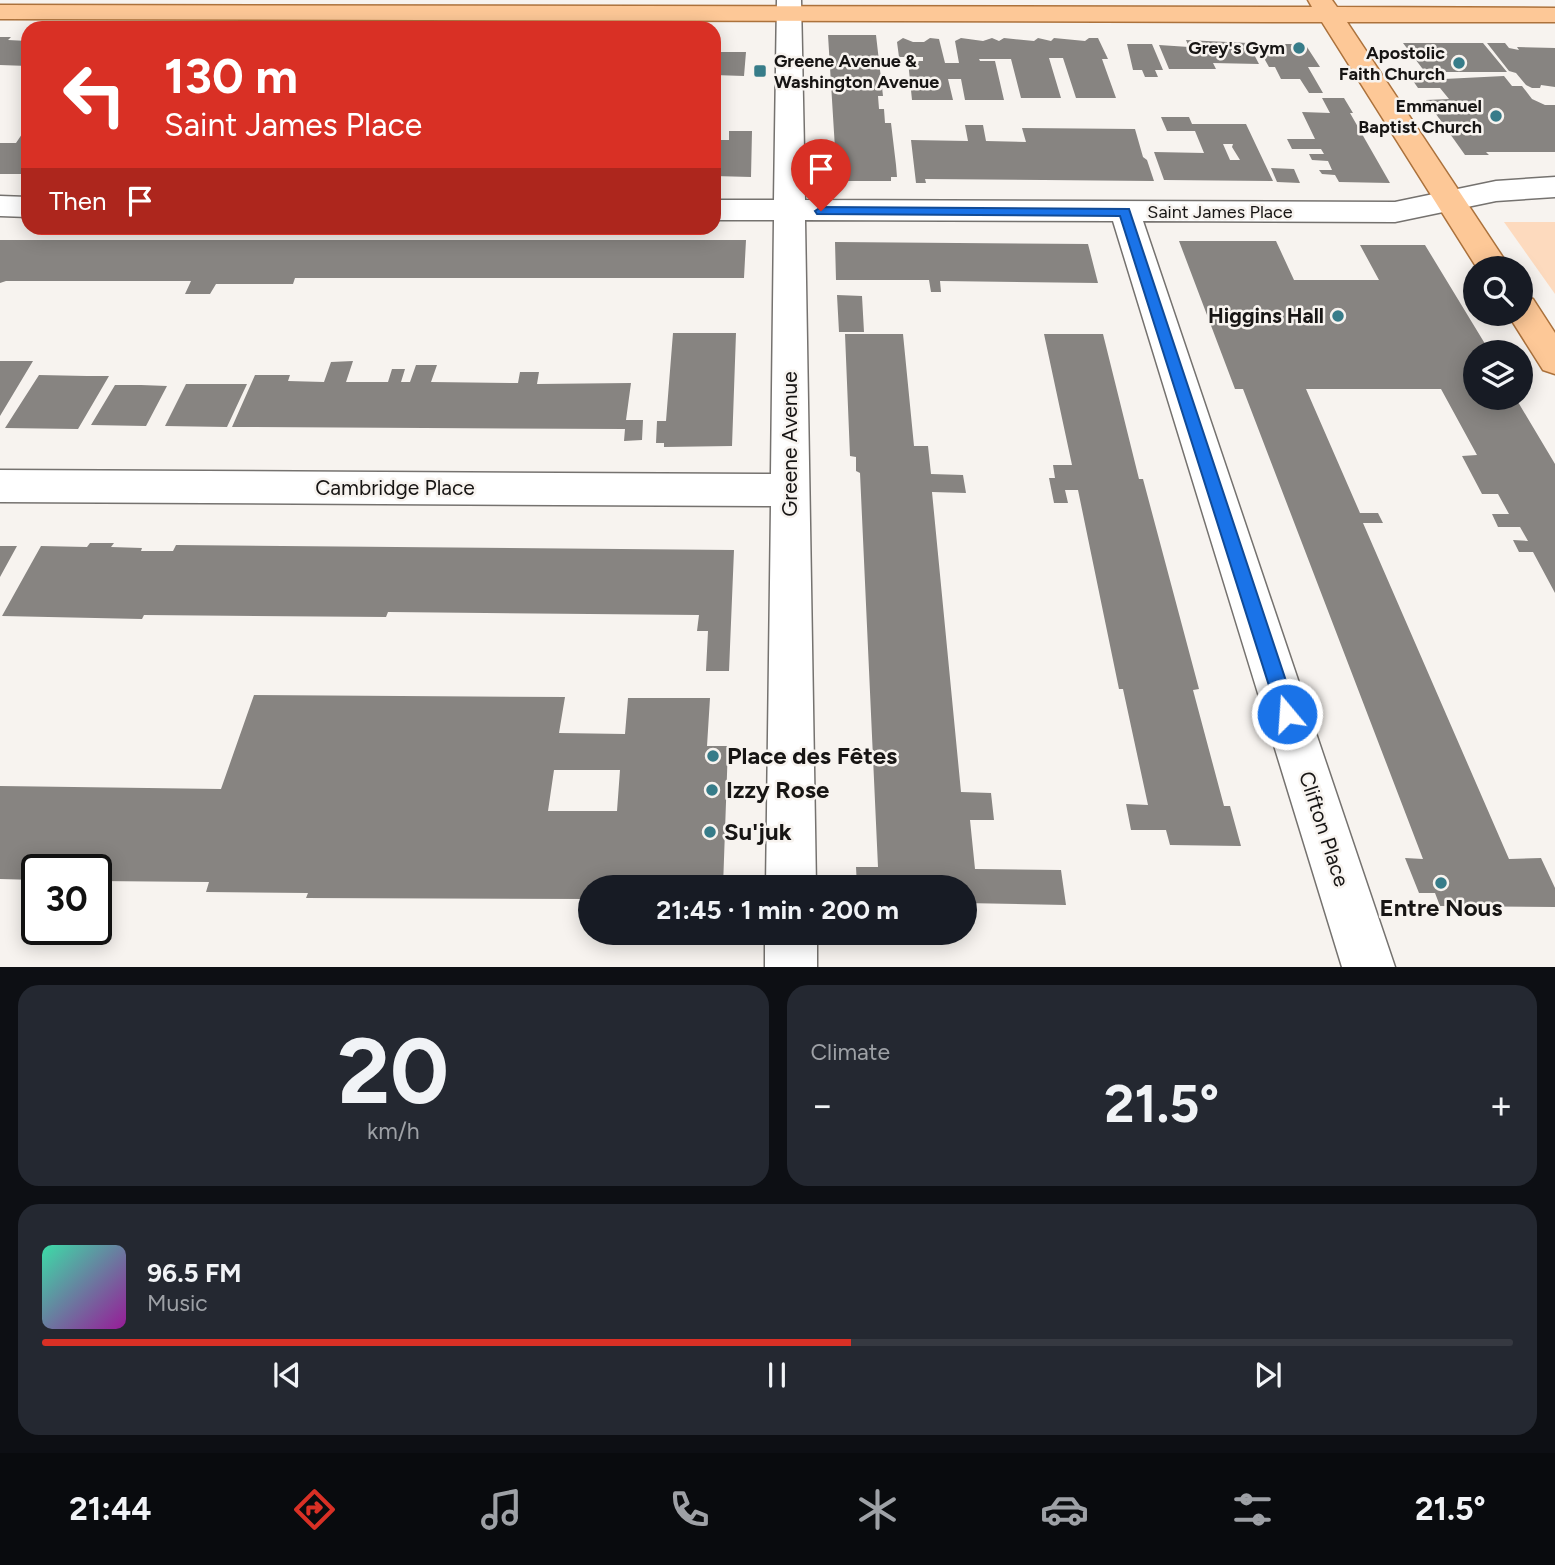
<!DOCTYPE html>
<html lang="en">
<head>
<meta charset="utf-8">
<style>
	:root { --surface:#171b24; --page:#242831; --text:#f1f3f6; --muted:#9ea1a6; --line:#363941; --accent:#d93025 }
	body { margin:0; font-family:Figtree,sans-serif; background:var(--page); color:var(--text); height:100vh; display:flex; flex-direction:column; font-size:26px; white-space:nowrap }
	* { box-sizing:border-box; margin:0 }
	p { font-size:23px; color:var(--muted) }
	.icon { flex:none; width:38px; height:38px; fill:none; stroke:currentColor; stroke-width:2; stroke-linecap:round; stroke-linejoin:round }
	.map { position:relative; height:967px; overflow:hidden }
	.sheet { display:flex; flex-direction:column; gap:18px; padding:18px; background:#0d0f14; flex:1 }
	.sheet>* { flex:none }
	.guide { position:absolute; left:21px; top:21px; width:700px; height:214px; border-radius:21px; box-shadow:0 4px 18px #0003; background:#d93025; color:#fff; overflow:hidden }
	.buttons { position:absolute; left:1463px; top:256px; display:grid; gap:14px }
	.buttons a { display:grid; place-items:center; width:70px; height:70px; border-radius:50%; background:var(--surface); box-shadow:0 4px 18px #0003; font-size:35px }
	.speed { position:absolute; left:21px; top:854px; display:flex; gap:14px; font-size:35px; font-weight:700; text-align:center }
	.speed>* { display:grid; place-content:center; width:91px; height:91px; border-radius:50%; background:var(--surface); box-shadow:0 4px 18px #0003; line-height:1 }
	.speed .limit { border:4px solid #111; border-radius:10px; background:#fff; color:#111 }
	.pin { position:absolute; display:grid; place-items:center; width:60px; height:60px; color:#fff; margin:-72px -30px; border-radius:50% 50% 50% 0; rotate:-45deg; box-shadow:0 0 7px #0007 }
	.pin .icon { rotate:45deg }
	.me { position:absolute; width:77px; margin:-38px; rotate:342deg; stroke-linejoin:round; filter:drop-shadow(0 0 5px #0008) }
	.turn { display:flex; align-items:center; gap:24px; height:147px; padding:0 28px; font-size:32px }
	.turn .icon { width:91px; height:91px; stroke-width:2.5 }
	.turn b { display:block; font-size:49px; line-height:60px }
	.then { display:flex; align-items:center; height:66px; padding:0 28px; background:#0003; gap:14px; font-size:26px }
	.big { font-size:52px; font-weight:700; line-height:1.1 }
	.sheet .card { flex:1; display:flex; flex-direction:column; justify-content:center; gap:10px; min-width:0; padding:0 24px; border-radius:21px; background:var(--page) }
	.sheet .dial { align-items:center; gap:0 }
	.dial b { font-size:91px; line-height:1 }
	.song { display:flex; align-items:center; gap:21px }
	.cover { width:84px; height:84px; border-radius:10px; background:linear-gradient(135deg,hsl(160 70% 55%),hsl(300 70% 35%)) }
	.played { height:7px; border-radius:4px; background:linear-gradient(90deg,var(--accent) 55%,var(--line) 55%) }
	.keys { display:flex; justify-content:space-around; direction:ltr }
	.heat { display:flex; justify-content:space-between; align-items:center; font-size:38px; direction:ltr }
	.sheet .tiles { flex:1; display:grid; gap:18px; grid-template-columns:1fr 1fr }
	.card:last-child { grid-column:span 2 }
	.trip { position:absolute; left:578px; top:875px; width:399px; height:70px; border-radius:35px; background:var(--surface); box-shadow:0 4px 18px #0003; font-weight:700; line-height:70px; text-align:center }
	.menu { display:flex; height:112px; justify-content:space-around; align-items:center; background:#090b0e; color:var(--muted) }
	.menu .icon { width:49px; height:49px }
	.menu .selected { color:var(--accent) }
	.menu b { font-size:32px; color:var(--text) }
	.map>svg:first-child { display:block }
</style>
</head>
<body>
<div class="map">
<svg width="1555" height="967" viewBox="0 0 1555 967">
	<rect width="100%" height="100%" fill="#f7f3ef"/>
	<path fill="#fddabe" d="M1504 222H1555V294Z"/>
	<path fill="#878481" fill-rule="evenodd" d="M828 35H876L883 96H878L879 109H884L885 123H891L896 165 897 177H891V181H837Z
		M0 37H11L8 40 28 41V66L0 65Z
		M903 38 913 42H924L930 38 939 39 945 63H959L955 41 961 38 983 41 992 38 999 41 1004 38 1034 41 1038 38 1051 41 1054 38 1085 41 1089 38H1098L1108 59H1102L1116 98H1076L1063 58H1049L1061 98H1021L1011 59H979L980 61H995L1004 100H965L961 79H948L953 100H912L908 61H923V57H899L897 42Z
		M1186 40 1248 43 1259 64 1213 63 1216 69H1169L1159 45 1189 47Z
		M1403 43H1483L1507 72H1425Z
		M1487 43H1505L1509 48 1519 50 1517 47 1555 48V87L1541 85 1540 88H1532L1526 85 1516 73 1509 71Z
		M1127 44H1152L1163 70H1155L1158 77H1145L1142 70H1133Z
		M1256 44H1305L1320 67H1308L1323 93H1309L1300 79H1281L1275 67H1269Z
		M714 52H746L744 76 714 75Z
		M1409 75 1442 76 1444 79 1504 76 1512 86H1522L1532 99 1545 105H1555V152H1486L1489 155H1465L1426 100 1449 99 1440 88H1418Z
		M1322 98H1344L1353 113H1350L1390 183 1339 182 1335 175 1322 174 1319 170H1332L1328 161 1312 160 1309 154H1324L1321 149H1292L1287 139H1315L1302 112 1330 113Z
		M1161 117H1189L1192 124H1246L1273 181 1164 180 1154 152 1204 153 1195 131H1167ZM1223 144H1233L1232 147 1240 160H1230Z
		M965 125H983L986 141 1026 142 1022 128 1135 129 1143 157 1147 160 1154 181 925 179 926 183H916L911 140 968 141Z
		M729 131H752L751 177 714 176V140H729Z
		M22 134H28L25 142H28V174H0V143H16Z
		M1271 168 1294 169 1300 183 1277 182Z
		M0 240H746L744 278H295L293 284H216L210 294H185L191 281H6L0 283Z
		M1179 241H1276L1294 280H1379L1360 245H1425L1490 352H1475V397H1515L1555 464V593L1533 552H1519L1513 540 1528 541 1520 527H1498L1492 514H1509L1498 494H1482L1462 456 1477 455 1441 389H1306L1360 513H1378L1383 523H1363L1509 859 1541 858 1555 888V907L1440 906 1435 893H1419L1405 858 1423 859 1243 389H1235Z
		M835 242 1088 244 1098 283 940 281 941 292H931L929 280H836Z
		M837 295 862 296 864 332H839Z
		M673 333H736L732 446 664 447V443H656L657 421H666Z
		M845 334H903L914 446H928L931 474 963 475 966 493 932 492 961 792 991 793 994 820H970L975 869 1061 870 1066 905 964 903V887H857L856 867H878L860 473 856 471V457L850 456Z
		M1044 334H1103L1139 479H1143L1199 689 1193 690 1224 806H1230L1241 846 1170 845 1166 830H1131L1126 804 1148 805 1123 689H1119L1078 490H1065L1068 503H1054L1049 478H1055L1053 465H1072Z
		M0 361H33L0 416Z
		M353 361 346 382H388L392 369H405L401 382H410L416 365H437L431 382 518 383 520 372H539L537 384 631 383 626 420H643L642 440 624 441 625 429 232 427 255 375H290L288 381 324 382 331 362Z
		M39 375 87 376H109L78 429 5 428Z
		M186 384H247L227 427 165 426Z
		M115 385H141L167 386 146 426 91 425Z
		M90 543H114L111 547 142 548 141 551H173L176 545 734 550 729 671H706L708 631H697L699 615 388 612 386 617 144 615 142 619 2 616 41 546 87 547Z
		M0 546H17L0 577Z
		M254 695 565 697 559 733 625 734 628 698H710L707 746H728L723 887H590V899L306 898 308 893 206 892 209 882 96 881V870H37V880L0 879V786L221 789ZM554 770H620L617 811H548Z"/>
	<g fill="none" stroke-linecap="round" stroke-linejoin="round">
		<defs>
			<path id="minor" d="M777 0H801L805 200 1395 202 1496 181 1555 177V197L1496 201 1395 222 1143 221 1395 967H1342L1113 221 805 220 816 887H766L771 506 0 502V470L771 474 774 220H714V200H774Z
				M0 196 28 197V217L0 216Z
				M765 933H817V967H765Z"/>
			<path id="major" d="M1308 0H1332L1337 7 1555 8V22H1347L1510 268H1477L1322 22 0 19V5L1312 7Z
				M1521 296 1533 299 1555 333V374L1543 370 1507 313H1521Z"/>
		</defs>
		<use href="#minor" stroke="#75726f" stroke-width="3"/>
		<use href="#major" stroke="#ac723c" stroke-width="3"/>
		<use href="#minor" fill="#fff" fill-rule="evenodd"/>
		<use href="#major" fill="#fdc897" fill-rule="evenodd"/>
	</g>
	<path fill="#1a73e8" stroke="#114b97" stroke-width="2" d="M821 207 1129 209 1297 714 1294 721 1287 723 1281 721 1278 714 1120 216 817 214 815 211Z"/>
	<g fill="#377c89" stroke="#f7f3ef" stroke-width="2.5">
		<circle cx="1299" cy="48" r="7"/>
		<circle cx="1459" cy="63" r="7"/>
		<rect x="753" y="64" width="14" height="14" rx="3.5"/>
		<circle cx="1496" cy="116" r="7"/>
		<circle cx="1338" cy="316" r="7"/>
		<circle cx="713" cy="756" r="7"/>
		<circle cx="712" cy="790" r="7"/>
		<circle cx="710" cy="832" r="7"/>
		<circle cx="1441" cy="883" r="7"/>
	</g>
	<g text-anchor="middle" stroke-width="5" stroke-linejoin="round" paint-order="stroke">
		<g font-size="18" font-weight="bold" fill="#171514" stroke="#f7f3ef" text-anchor="end">
			<text x="1285" y="54">Grey's Gym</text>
			<text x="1445" y="59">Apostolic<tspan x="1445" dy="21">Faith Church</tspan></text>
			<text x="774" y="67" text-anchor="start">Greene Avenue &amp;<tspan x="774" dy="21">Washington Avenue</tspan></text>
			<text x="1482" y="112">Emmanuel<tspan x="1482" dy="21">Baptist Church</tspan></text>
		</g>
		<g font-size="18" fill="#171514" stroke="#f7f3ef">
			<text x="1220" y="218">Saint James Place</text>
		</g>
		<g font-size="21" font-weight="bold" fill="#171514" stroke="#f7f3ef" text-anchor="end">
			<text x="1324" y="323">Higgins Hall</text>
		</g>
		<g font-size="21" fill="#171514" stroke="#f7f3ef">
			<text transform="translate(790 444) rotate(-90)" y="7">Greene Avenue</text>
			<text x="395" y="495">Cambridge Place</text>
			<text transform="translate(1324 829) rotate(72)" y="7">Clifton Place</text>
		</g>
		<g font-size="24" font-weight="bold" fill="#171514" stroke="#f7f3ef" text-anchor="start">
			<text x="727" y="764">Place des Fêtes</text>
			<text x="726" y="798">Izzy Rose</text>
			<text x="724" y="840">Su'juk</text>
			<text x="1441" y="916" text-anchor="middle">Entre Nous</text>
		</g>
	</g>
</svg>
<div class="buttons">
<a><svg class="icon" aria-label="search" viewBox="0 0 24 24"><circle cx="10" cy="10" r="6"/><path d="M15 15l6 6"/></svg></a>
<a><svg class="icon" aria-label="layers" viewBox="0 0 24 24"><path d="M12 4l9 5-9 5-9-5zM3 14l9 5 9-5"/></svg></a>
</div>
<div class="speed"><div class="limit">30</div></div>
<div class="pin" style="left:821px;top:211px;background:#d93025"><svg class="icon" aria-label="arrive" viewBox="0 0 24 24"><path d="M6 21V4h12l-3 4 3 4H6"/></svg></div>
<svg class="me" style="left:1287px;top:714px" viewBox="-20 -20 40 40"><circle r="17" fill="#1a73e8" stroke="#fff" stroke-width="3"/><path d="M0-11L8 9 0 5-8 9z" fill="#fff"/></svg>
<div class="trip">21:45 · 1 min · 200 m</div>
<div class="guide">
<div class="turn"><svg class="icon" aria-label="left" viewBox="0 0 24 24"><path d="M17 20v-9H6M10 6l-5 5 5 5"/></svg><div><b>130 m</b>Saint James Place</div></div>
<div class="then">Then<svg class="icon" aria-label="arrive" viewBox="0 0 24 24"><path d="M6 21V4h12l-3 4 3 4H6"/></svg></div>
</div>
</div>
<section class="sheet">
<div class="tiles">
<div class="card dial"><b>20</b><p>km/h</p></div>
<div class="card"><p>Climate</p>
<div class="heat"><a>−</a><b class="big">21.5°</b><a>+</a></div>
</div>
<div class="card">
<div class="song"><i class="cover"></i><div><b>96.5 FM</b><p>Music</p></div></div>
<div class="played"></div>
<div class="keys"><svg class="icon" aria-label="previous" viewBox="0 0 24 24"><path d="M18 5L8 12l10 7zM5 5v14"/></svg><svg class="icon" aria-label="pause" viewBox="0 0 24 24"><path d="M8 5v14M16 5v14"/></svg><svg class="icon" aria-label="next" viewBox="0 0 24 24"><path d="M6 5l10 7-10 7zM19 5v14"/></svg></div>
</div>
</div>
</section>
<nav class="menu">
<b>21:44</b>
<svg class="icon selected" aria-label="directions" viewBox="0 0 24 24"><path d="M12 3l9 9-9 9-9-9zM9 14v-3h6M13 9l2 2-2 2"/></svg>
<svg class="icon" aria-label="music" viewBox="0 0 24 24"><path d="M9 18V5l10-2v13"/><circle cx="6" cy="18" r="3"/><circle cx="16" cy="16" r="3"/></svg>
<svg class="icon" aria-label="phone" viewBox="0 0 24 24"><path d="M5 4h4l2 5-3 2q2 4 5 5l2-3 5 2v4C11 20 4 13 5 4z"/></svg>
<svg class="icon" aria-label="climate" viewBox="0 0 24 24"><path d="M12 3v18M4 7l16 10M4 17L20 7"/></svg>
<svg class="icon" aria-label="car" viewBox="0 0 24 24"><path d="M5 17H2v-5l4-1 3-4h7l3 4 3 1v5h-3M9 17h6M6 11h13"/><circle cx="7" cy="17" r="2"/><circle cx="17" cy="17" r="2"/></svg>
<svg class="icon" aria-label="filters" viewBox="0 0 24 24"><path d="M4 7h16M4 17h16"/><circle cx="9" cy="7" r="2"/><circle cx="15" cy="17" r="2"/></svg>
<b>21.5°</b>
</nav>
</body>
</html>
